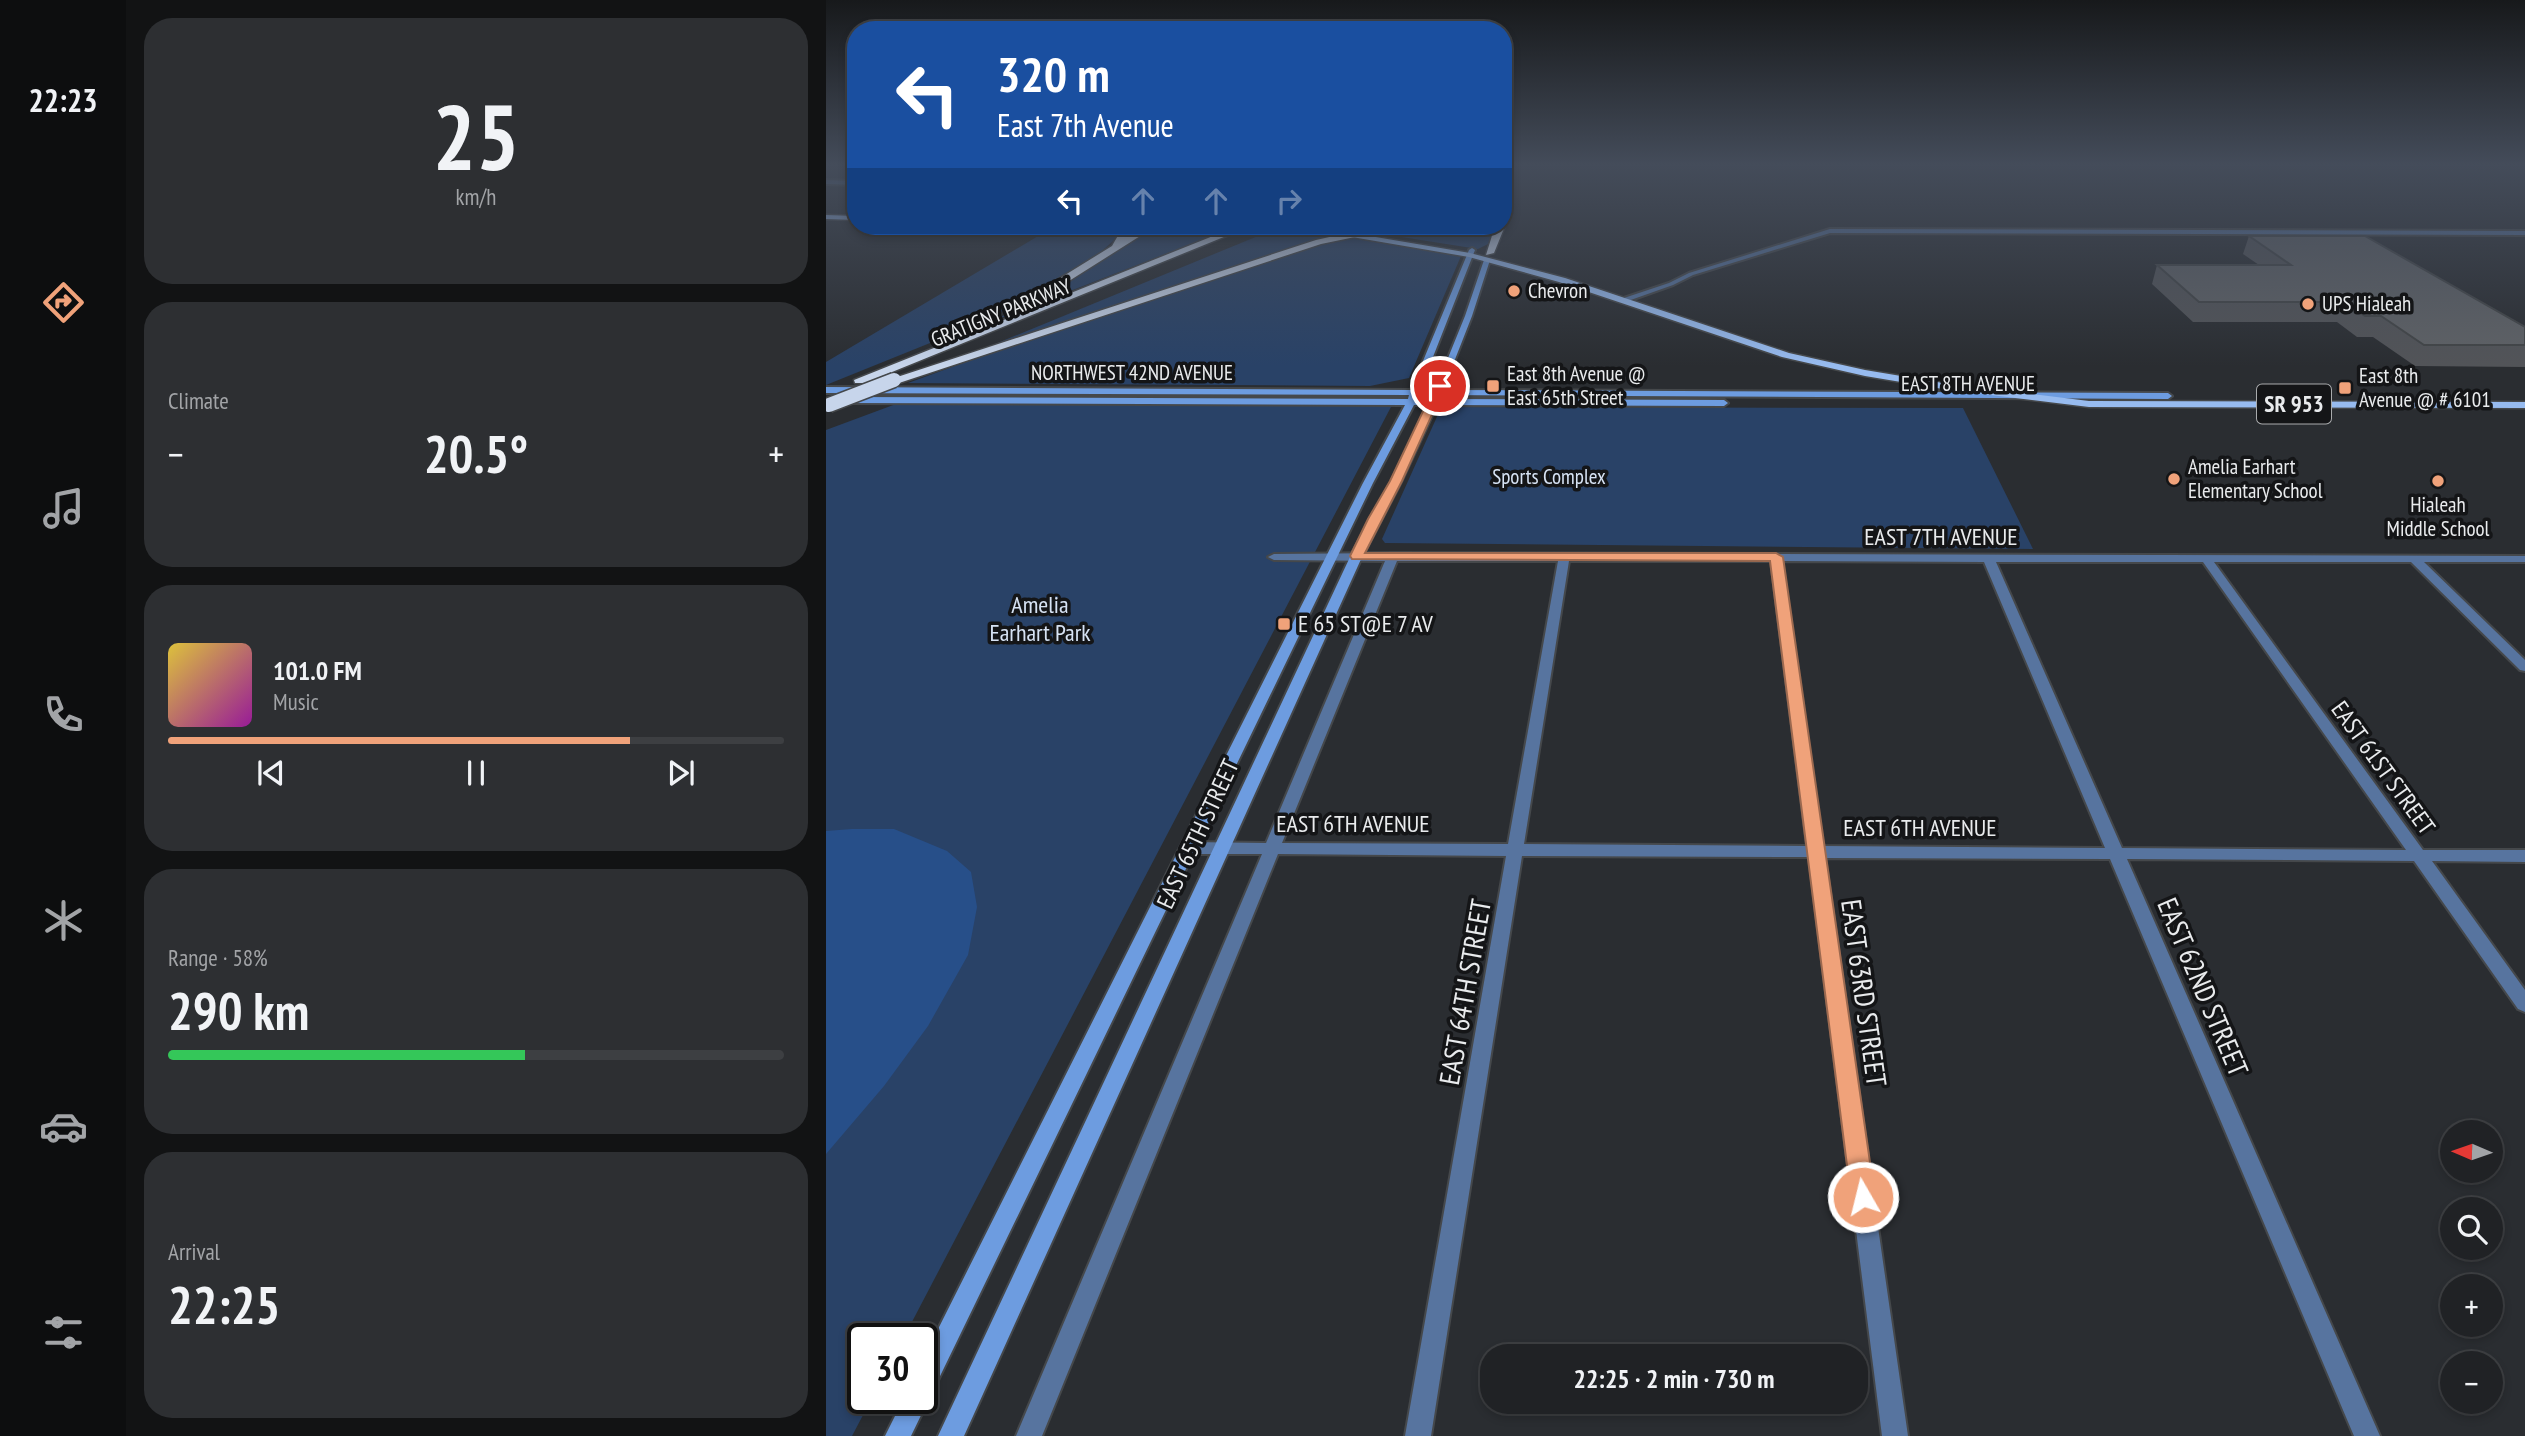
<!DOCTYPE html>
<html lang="en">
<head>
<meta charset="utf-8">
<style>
	:root { --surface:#202225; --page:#2d2f32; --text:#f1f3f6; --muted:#a2a4a7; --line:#3d3f42; --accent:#f0a27a }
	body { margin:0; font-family:"PT Sans Narrow",sans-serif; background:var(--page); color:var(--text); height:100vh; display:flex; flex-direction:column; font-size:26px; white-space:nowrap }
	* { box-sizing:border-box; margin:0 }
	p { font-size:23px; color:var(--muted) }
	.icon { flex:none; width:38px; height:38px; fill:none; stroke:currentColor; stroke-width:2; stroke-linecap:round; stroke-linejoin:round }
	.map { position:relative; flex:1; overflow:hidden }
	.drawer { display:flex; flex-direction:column; gap:18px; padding:18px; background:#121314; width:700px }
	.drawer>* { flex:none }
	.guide { position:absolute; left:21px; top:21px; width:665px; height:214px; border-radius:28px; box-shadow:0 4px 10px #0003,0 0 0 2px var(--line); background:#1a4fa0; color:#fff; overflow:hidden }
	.needle { width:46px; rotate:272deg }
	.tools { position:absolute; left:1614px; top:1120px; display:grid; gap:14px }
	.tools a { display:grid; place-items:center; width:63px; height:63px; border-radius:50%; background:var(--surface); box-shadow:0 4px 10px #0003,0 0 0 2px var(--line); font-size:35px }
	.speed { position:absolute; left:21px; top:1323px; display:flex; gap:14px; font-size:35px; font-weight:700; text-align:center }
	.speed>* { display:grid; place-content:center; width:91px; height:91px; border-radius:50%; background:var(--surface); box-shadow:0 4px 10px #0003,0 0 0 2px var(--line); line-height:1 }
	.speed .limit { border:4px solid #111; border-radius:10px; background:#fff; color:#111 }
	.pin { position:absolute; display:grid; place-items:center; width:60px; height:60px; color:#fff; margin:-30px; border:4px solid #fff; border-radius:50%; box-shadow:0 2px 7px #0007 }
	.me { position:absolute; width:77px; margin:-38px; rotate:352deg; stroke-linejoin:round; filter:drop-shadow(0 0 5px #0008) }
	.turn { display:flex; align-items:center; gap:24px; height:147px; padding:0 35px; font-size:32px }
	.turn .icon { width:91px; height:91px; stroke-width:2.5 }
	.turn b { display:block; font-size:49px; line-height:60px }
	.lanes { display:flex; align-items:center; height:66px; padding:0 35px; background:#0003; justify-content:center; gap:35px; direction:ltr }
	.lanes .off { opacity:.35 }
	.big { font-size:52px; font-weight:800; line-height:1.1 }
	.drawer .widget { flex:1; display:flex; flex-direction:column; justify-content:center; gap:10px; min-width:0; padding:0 24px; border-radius:28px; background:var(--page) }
	.drawer .dial { align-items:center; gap:0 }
	.dial b { font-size:91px; line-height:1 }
	.song { display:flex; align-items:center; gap:21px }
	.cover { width:84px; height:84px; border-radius:10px; background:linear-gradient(135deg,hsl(50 70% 55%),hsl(300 70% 35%)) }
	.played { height:7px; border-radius:4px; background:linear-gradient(90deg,var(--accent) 75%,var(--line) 75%) }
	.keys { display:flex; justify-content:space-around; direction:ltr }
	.heat { display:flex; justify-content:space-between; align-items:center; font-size:38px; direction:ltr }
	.charge { height:10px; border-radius:5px; background:linear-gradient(90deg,#34c759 58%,var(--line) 0) }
	.trip { position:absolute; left:654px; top:1344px; width:388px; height:70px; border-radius:28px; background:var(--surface); box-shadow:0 4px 10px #0003,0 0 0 2px var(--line); font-weight:800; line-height:70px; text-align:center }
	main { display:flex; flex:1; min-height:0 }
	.tabs { display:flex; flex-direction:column; width:126px; justify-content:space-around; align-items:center; background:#0d0e0f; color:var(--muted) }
	.tabs .icon { width:49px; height:49px }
	.tabs .on { color:var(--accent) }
	.tabs b { font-size:32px; color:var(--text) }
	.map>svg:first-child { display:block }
</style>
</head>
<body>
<main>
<nav class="tabs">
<b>22:23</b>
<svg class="icon on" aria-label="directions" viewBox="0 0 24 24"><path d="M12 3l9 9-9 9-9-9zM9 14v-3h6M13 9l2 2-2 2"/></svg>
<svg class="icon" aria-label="music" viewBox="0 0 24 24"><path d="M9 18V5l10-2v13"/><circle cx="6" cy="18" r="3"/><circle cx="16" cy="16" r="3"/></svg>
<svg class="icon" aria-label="phone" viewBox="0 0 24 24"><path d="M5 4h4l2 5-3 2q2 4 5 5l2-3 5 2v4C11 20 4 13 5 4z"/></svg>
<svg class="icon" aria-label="climate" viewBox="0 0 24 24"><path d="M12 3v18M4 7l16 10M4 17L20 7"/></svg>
<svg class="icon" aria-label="car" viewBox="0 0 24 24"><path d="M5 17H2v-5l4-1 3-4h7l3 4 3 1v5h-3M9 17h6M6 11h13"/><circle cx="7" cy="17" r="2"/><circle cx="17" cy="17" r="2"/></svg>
<svg class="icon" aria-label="filters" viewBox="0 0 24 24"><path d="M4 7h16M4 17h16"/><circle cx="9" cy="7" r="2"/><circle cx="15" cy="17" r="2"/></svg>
</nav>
<section class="drawer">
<div class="widget dial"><b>25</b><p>km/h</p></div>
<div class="widget"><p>Climate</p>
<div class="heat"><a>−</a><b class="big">20.5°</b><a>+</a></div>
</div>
<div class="widget">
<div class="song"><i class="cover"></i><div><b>101.0 FM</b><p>Music</p></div></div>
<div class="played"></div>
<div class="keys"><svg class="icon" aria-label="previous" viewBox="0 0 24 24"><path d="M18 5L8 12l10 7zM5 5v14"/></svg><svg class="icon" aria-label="pause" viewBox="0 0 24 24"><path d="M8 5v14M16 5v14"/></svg><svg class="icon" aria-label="next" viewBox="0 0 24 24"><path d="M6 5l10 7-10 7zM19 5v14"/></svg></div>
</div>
<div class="widget"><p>Range · 58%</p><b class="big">290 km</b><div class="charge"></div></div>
<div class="widget"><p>Arrival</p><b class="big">22:25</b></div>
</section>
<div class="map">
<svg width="1699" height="1436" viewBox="0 0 1699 1436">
	<rect width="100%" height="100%" fill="#2a2d31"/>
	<path fill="#294267" d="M229 226C248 226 281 220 295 234L269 257 161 320 0 385V362Z
		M616 226H669L662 244 652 249 531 230Z
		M327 227H409L167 321 224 292Z
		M449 229 510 235 157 349Z
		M518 237 635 256 583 378 544 386 82 383 217 334 498 241Z
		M70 404 566 405 77 1339H37V1398H46L26 1436H0V430Z
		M624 407 1137 408 1207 549 559 543 556 539 614 410Z"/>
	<path fill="#274f89" d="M26 829H68L121 851 145 872 151 907 142 955 102 1026 58 1086 0 1154V831Z"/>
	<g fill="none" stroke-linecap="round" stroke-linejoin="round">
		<defs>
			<path id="street" d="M0 180 30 181V185L0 184Z
				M1004 229 1699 231V235L1004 233 867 275 847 285 799 302 792 300 843 283 863 273Z
				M567 553 1699 556V562H1598L1699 660V671L1694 670 1585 562H1388L1597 850H1699V862L1606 861 1699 990V1012L1692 1009 1588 861 1301 859 1554 1436H1528L1284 859 999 858 1082 1436H1056L983 857 696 856 605 1436H579L680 856 452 854 216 1436H190L436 854H362L356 852 354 848 356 844 362 842 440 843 559 561 448 560 442 557 448 554ZM571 561H732L682 844 456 843ZM743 561H945L981 846 698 844ZM956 561 1158 562 1279 848 997 846ZM1170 562H1377L1580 850 1296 848Z"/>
			<path id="secondary" d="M646 248 649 250 594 390H609L639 316 658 260 661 258 664 260 646 316 617 390 1342 393 1346 396 1342 399 615 395 613 399 898 400 902 403 898 406 611 405 576 480 536 557 138 1436H112L524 557 566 480 602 405H588L547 483 85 1436H59L78 1398H96V1361L537 483 579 405 18 403 14 400 18 397 582 399 583 395 0 393V387L585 390 643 250ZM592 395H606L605 399H591Z"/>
			<path id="primary" d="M0 215 30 216V220L0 219Z
				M410 226 526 233 644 253 739 278 963 353 1039 370 1123 384 1263 401 1699 402V408L1263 407 1123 390 1039 376 956 357 733 282 643 257 526 237Z"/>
			<path id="highway" d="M677 224 679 226 668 253 660 255 669 226Z
				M280 226 302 229 300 237 319 226H330L205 305H197V301L286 246 294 232Z
				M486 226H613L576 232 490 230Z
				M407 228 415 230 39 383H29L28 380Z
				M526 232 531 235 529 237 495 244 73 383H63L62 380 490 240Z"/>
		</defs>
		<use href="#street" stroke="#45484b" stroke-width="4"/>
		<use href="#secondary" stroke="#45484b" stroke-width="4"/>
		<use href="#primary" stroke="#45484b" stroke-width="3"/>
		<use href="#highway" stroke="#45484b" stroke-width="3"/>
		<use href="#street" fill="#57749f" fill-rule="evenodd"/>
		<use href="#secondary" fill="#6d9ce0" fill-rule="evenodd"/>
		<use href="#primary" fill="#97bbef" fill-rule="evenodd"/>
		<use href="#highway" fill="#c7d5eb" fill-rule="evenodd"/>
		<defs>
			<path id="highway-bridge-far1" d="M429 232 444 226"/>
			<path id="highway-bridge" d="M3 405 68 380"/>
		</defs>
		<use href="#highway-bridge-far1" stroke="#45484b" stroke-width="10" stroke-linecap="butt"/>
		<use href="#highway-bridge" stroke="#45484b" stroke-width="17" stroke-linecap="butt"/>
		<use href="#highway-bridge-far1" stroke="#c7d5eb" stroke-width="9"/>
		<use href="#highway-bridge" stroke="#c7d5eb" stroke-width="14"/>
	</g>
	<path fill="#525458" d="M1423 236 1699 327V367L1589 366 1547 337H1531L1511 322H1367L1326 284 1331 265H1433L1417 254Z"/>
	<path fill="#5f6266" stroke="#424547" stroke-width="2" d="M1423 236H1539L1699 327V345H1598L1555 316H1539L1518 302H1373L1331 265H1465Z"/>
	<linearGradient id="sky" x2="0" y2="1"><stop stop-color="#17191b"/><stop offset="0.45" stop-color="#444c5a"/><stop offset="1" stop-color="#444c5a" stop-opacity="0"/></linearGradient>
	<rect width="1699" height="366" fill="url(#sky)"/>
	<path fill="#f0a27a" stroke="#9c694f" stroke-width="2" d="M614 383 619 386 576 481 539 553H950L957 557 1049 1197 1046 1205 1037 1209 1028 1205 1025 1197 944 561 526 559 524 556 542 519 564 481 609 386Z"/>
	<g fill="#f0a27a" stroke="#141517" stroke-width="2.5">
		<circle cx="688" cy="291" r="7"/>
		<circle cx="1482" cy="304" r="7"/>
		<rect x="660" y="379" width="14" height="14" rx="3.5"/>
		<rect x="1512" y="381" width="14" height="14" rx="3.5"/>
		<circle cx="1348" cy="479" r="7"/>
		<circle cx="1612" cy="481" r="7"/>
		<rect x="451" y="617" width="14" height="14" rx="3.5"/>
	</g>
	<g text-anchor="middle" stroke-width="7" stroke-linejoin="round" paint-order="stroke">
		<g font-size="21" fill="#e9ebed" stroke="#141517" text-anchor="start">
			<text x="702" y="298">Chevron</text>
			<text x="1496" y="311">UPS Hialeah</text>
			<text x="681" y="381">East 8th Avenue @<tspan x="681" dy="24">East 65th Street</tspan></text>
			<text x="1533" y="383">East 8th<tspan x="1533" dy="24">Avenue @ # 6101</tspan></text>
			<text x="1362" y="474">Amelia Earhart<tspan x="1362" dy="24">Elementary School</tspan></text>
			<text x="1612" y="512" text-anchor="middle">Hialeah<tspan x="1612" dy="24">Middle School</tspan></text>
		</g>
		<g font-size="21" fill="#e9ebed" stroke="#141517">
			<text transform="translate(175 313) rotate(-22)" y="7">GRATIGNY PARKWAY</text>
			<text x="306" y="380">NORTHWEST 42ND AVENUE</text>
			<text x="1142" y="391">EAST 8TH AVENUE</text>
		</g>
		<g font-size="21" fill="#d7e3f4" stroke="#141517">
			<text x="723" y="484">Sports Complex</text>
		</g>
		<rect fill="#141517" stroke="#a9abad" stroke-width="2" x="1431" y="384.5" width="74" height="39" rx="5"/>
		<g font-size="23" font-weight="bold" fill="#e9ebed">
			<text x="1468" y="412">SR 953</text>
		</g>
		<g font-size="24" fill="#e9ebed" stroke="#141517">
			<text x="1115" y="545">EAST 7TH AVENUE</text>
			<text transform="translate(1557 768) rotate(54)" y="8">EAST 61ST STREET</text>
			<text x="527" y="832">EAST 6TH AVENUE</text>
			<text x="1094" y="836">EAST 6TH AVENUE</text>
			<text transform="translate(372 834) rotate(-65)" y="8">EAST 65TH STREET</text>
		</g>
		<g font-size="24" fill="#d7e3f4" stroke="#141517">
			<text x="214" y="613">Amelia<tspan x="214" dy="28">Earhart Park</tspan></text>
		</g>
		<g font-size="24" fill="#e9ebed" stroke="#141517" text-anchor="start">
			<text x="472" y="632">E 65 ST@E 7 AV</text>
		</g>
		<g font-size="28" fill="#e9ebed" stroke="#141517">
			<text transform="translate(1377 987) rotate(67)" y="10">EAST 62ND STREET</text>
			<text transform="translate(639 992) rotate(-80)" y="10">EAST 64TH STREET</text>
			<text transform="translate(1038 993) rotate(82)" y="10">EAST 63RD STREET</text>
		</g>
	</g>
</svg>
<div class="tools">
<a><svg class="needle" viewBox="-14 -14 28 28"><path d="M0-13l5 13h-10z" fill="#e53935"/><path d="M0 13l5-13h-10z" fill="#a2a4a7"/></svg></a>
<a><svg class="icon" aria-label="search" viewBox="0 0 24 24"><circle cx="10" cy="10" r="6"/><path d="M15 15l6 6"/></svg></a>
<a>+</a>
<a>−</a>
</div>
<div class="speed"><div class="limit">30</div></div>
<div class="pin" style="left:614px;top:386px;background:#d93025"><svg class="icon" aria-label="arrive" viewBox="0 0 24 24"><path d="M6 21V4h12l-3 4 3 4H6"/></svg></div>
<svg class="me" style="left:1037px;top:1197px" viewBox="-20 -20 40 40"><circle r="17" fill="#f0a27a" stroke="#fff" stroke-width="3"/><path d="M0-11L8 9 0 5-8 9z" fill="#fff"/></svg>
<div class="trip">22:25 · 2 min · 730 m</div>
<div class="guide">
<div class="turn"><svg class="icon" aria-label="left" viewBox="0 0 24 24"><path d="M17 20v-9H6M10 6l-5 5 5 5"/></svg><div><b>320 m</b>East 7th Avenue</div></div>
<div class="lanes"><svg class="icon" aria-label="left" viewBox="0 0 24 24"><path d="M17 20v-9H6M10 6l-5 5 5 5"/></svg><svg class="icon off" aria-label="ahead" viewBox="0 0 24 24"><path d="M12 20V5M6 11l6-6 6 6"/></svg><svg class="icon off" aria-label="ahead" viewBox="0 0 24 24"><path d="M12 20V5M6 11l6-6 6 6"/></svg><svg class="icon off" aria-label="right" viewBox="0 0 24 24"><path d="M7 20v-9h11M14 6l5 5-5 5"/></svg></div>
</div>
</div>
</main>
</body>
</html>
